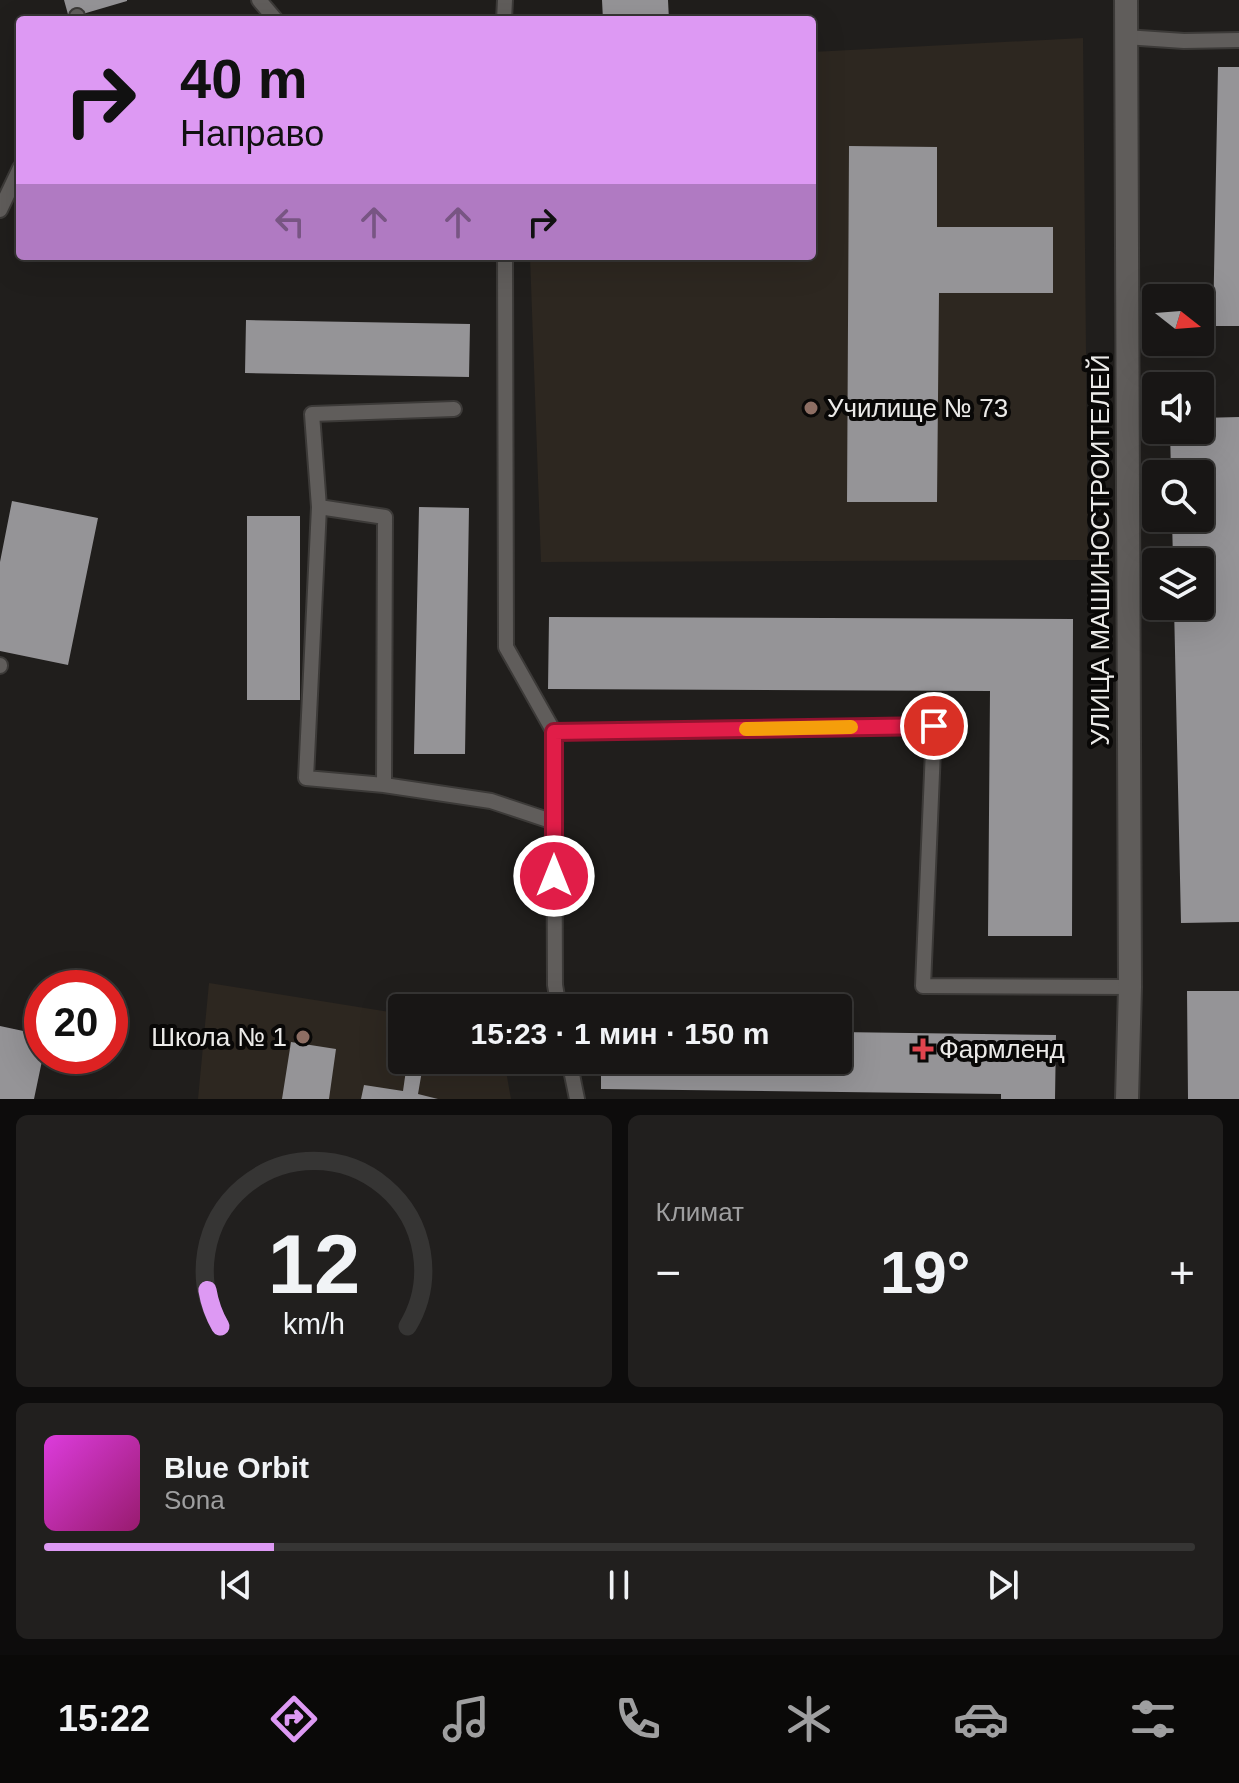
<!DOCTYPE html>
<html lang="ru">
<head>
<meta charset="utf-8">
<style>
	:root { --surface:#181615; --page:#211f1e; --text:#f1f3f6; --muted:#9f9fa0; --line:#363534; --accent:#dd99f3 }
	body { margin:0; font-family:Helvetica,sans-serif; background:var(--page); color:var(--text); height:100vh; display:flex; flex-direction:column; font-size:30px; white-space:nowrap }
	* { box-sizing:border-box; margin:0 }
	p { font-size:26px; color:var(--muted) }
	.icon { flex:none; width:44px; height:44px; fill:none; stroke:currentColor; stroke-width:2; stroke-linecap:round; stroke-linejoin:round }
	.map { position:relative; height:1099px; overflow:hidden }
	.sheet { display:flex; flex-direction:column; gap:16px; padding:16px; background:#0d0c0c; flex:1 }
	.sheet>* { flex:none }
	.banner { position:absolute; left:16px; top:16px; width:800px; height:244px; border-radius:8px; box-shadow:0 8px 32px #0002,0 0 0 2px var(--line); background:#dd99f3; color:#111; overflow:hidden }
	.needle { width:52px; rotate:107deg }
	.fabs { position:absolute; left:1142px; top:284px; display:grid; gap:16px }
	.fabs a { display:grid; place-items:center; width:72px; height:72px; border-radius:8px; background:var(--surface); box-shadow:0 8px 32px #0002,0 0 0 2px var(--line); font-size:40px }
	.speed { position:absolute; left:24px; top:970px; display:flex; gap:16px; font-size:40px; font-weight:700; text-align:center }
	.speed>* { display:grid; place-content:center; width:104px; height:104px; border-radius:50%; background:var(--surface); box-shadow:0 8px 32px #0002,0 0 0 2px var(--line); line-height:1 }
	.speed .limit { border:12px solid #d22; background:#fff; color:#111 }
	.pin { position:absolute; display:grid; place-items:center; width:68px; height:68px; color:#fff; margin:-34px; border:4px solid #fff; border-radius:50%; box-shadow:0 2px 8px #0007 }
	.me { position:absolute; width:88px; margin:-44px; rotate:0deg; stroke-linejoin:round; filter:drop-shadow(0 0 6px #0008) }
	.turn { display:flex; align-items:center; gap:28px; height:168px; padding:0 32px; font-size:36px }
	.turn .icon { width:104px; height:104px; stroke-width:2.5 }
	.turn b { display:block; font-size:56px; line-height:68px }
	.lanes { display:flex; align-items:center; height:76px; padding:0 32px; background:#0003; justify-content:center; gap:40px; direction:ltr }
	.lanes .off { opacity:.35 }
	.big { font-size:60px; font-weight:600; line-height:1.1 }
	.sheet .widget { flex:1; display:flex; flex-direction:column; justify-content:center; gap:12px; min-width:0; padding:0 28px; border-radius:12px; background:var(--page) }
	.sheet .dial { align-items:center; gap:0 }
	.dial svg { height:208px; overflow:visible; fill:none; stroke:var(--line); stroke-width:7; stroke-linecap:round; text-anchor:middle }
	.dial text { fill:var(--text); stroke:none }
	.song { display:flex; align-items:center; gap:24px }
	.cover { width:96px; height:96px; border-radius:12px; background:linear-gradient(135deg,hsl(300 70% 55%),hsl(320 70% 35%)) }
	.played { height:8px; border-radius:4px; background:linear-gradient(90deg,var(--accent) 20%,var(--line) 20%) }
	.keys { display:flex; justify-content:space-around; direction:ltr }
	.heat { display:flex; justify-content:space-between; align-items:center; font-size:44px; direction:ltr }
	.sheet .tiles { flex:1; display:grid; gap:16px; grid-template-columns:1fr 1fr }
	.widget:last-child { grid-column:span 2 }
	.trip { position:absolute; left:388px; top:994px; width:464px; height:80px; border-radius:8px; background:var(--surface); box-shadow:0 8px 32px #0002,0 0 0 2px var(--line); font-weight:600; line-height:80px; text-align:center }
	.dock { display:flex; height:128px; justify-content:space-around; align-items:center; background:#0a0908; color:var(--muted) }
	.dock .icon { width:56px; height:56px }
	.dock .active { color:var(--accent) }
	.dock b { font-size:36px; color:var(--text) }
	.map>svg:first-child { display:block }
</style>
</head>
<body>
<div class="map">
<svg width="1239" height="1099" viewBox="0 0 1239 1099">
	<rect width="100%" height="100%" fill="#201e1c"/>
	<path fill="#2d2720" d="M1083 38 1088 560 541 562 530 256H812V52Z
		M209 983 402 1014V1060H504L511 1099H198Z"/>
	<path fill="#959497" d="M64 0H127V1L69 18Z
		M602 0H668L669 20H603Z
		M1218 67H1239V326H1213Z
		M849 146 937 147V227H1053V293H939L937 502H847Z
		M246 320 470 324 469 377 245 373Z
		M1239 417V922L1181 923 1174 606H1200V562H1173L1172 518H1200V474H1171L1170 430H1200V418Z
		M12 501 98 518 68 665 0 651V562Z
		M419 507 469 508 465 754H414Z
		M247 516H300V700H247Z
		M549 617 1073 619 1072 936H988L990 691 548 689Z
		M1187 991H1239V1099H1188Z
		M0 1026 42 1035 43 1056 34 1099H0Z
		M838 1032 1056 1035 1055 1099H1001V1094L601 1089V1060H838Z
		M291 1042 336 1049 329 1099H282Z
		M407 1063 423 1065 418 1094 438 1099H361L364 1085 403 1091Z"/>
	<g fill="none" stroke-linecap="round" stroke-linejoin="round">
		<defs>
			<path id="service" d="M259 0 276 20
				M77 16 78 20
				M504 20 505 0
				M1125 37 1184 41 1239 40
				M0 210 20 168
				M505 256 506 647 554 732 555 985 559 1008
				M454 409 312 414 319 507 385 517 384 785 491 801 554 822
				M319 507 306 778 384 785
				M0 665V666
				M554 732 934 726 923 986 1130 987
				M569 1060 577 1099"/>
			<path id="tertiary" d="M1126 0 1130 987 1127 1099"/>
		</defs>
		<use href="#service" stroke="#3c3a38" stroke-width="18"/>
		<use href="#tertiary" stroke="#3c3a38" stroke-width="26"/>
		<use href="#service" stroke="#605d5b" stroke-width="14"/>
		<use href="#tertiary" stroke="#605d5b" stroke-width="22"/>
	</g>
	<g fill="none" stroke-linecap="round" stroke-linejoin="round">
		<defs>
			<path id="route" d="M554 876V732L934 726"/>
		</defs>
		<use href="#route" stroke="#92132f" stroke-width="20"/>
		<use href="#route" stroke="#e11d48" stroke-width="14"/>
		<path stroke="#f59e0b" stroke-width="14" d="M746 729 851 727"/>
	</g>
	<g fill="#8d6e63" stroke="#090807" stroke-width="3">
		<circle cx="811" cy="408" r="8"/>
		<circle cx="303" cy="1037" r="8"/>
	</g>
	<path fill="#e0444e" stroke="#090807" stroke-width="3" d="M919 1037h8v8h8v8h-8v8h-8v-8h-8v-8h8z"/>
	<g text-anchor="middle" stroke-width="8" stroke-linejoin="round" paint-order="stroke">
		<g font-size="26" fill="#ebeae8" stroke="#090807" text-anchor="start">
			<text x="827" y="417">Училище № 73</text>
			<text x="287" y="1046" text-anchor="end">Школа № 1</text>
			<text x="939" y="1058">Фармленд</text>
		</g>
		<g font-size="26" fill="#ebeae8" stroke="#090807">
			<text transform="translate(1100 550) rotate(-90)" y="9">УЛИЦА МАШИНОСТРОИТЕЛЕЙ</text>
		</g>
	</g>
</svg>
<div class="fabs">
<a><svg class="needle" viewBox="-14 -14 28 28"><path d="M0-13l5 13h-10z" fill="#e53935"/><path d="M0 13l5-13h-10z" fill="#9f9fa0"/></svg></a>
<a><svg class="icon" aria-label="sound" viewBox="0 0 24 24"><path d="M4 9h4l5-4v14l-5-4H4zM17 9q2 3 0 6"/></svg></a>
<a><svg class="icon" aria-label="search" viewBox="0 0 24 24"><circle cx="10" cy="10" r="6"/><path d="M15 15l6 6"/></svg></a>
<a><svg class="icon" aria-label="layers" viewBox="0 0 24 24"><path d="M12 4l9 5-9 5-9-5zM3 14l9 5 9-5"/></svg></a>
</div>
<div class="speed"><div class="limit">20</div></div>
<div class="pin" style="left:934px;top:726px;background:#d93025"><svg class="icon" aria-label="arrive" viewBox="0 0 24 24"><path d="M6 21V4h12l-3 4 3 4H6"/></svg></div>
<svg class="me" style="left:554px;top:876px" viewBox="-20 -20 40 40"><circle r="17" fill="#e11d48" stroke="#fff" stroke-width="3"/><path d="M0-11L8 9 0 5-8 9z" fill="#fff"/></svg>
<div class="trip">15:23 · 1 мин · 150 m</div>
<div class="banner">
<div class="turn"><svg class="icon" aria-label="right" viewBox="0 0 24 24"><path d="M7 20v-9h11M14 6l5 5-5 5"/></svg><div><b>40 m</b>Направо</div></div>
<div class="lanes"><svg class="icon off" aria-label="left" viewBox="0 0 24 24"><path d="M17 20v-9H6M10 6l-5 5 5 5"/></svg><svg class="icon off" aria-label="ahead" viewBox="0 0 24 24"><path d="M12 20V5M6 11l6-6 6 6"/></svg><svg class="icon off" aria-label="ahead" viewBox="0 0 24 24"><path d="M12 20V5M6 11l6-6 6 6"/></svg><svg class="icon" aria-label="right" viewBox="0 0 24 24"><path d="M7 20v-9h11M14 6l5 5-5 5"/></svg></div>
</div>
</div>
<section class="sheet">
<div class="tiles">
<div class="widget dial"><svg viewBox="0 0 100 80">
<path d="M14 69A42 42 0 1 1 86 69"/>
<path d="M14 69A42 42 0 0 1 9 55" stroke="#dd99f3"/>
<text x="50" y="56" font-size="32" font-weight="700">12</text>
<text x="50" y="72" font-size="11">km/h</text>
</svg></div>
<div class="widget"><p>Климат</p>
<div class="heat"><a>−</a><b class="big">19°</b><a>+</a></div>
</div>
<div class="widget">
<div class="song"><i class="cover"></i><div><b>Blue Orbit</b><p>Sona</p></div></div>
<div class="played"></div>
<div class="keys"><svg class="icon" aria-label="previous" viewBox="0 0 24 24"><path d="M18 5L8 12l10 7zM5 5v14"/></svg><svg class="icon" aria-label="pause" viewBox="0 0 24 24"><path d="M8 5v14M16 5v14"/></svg><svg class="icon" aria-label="next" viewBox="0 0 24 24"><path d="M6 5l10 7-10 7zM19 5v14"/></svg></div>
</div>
</div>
</section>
<nav class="dock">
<b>15:22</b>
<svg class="icon active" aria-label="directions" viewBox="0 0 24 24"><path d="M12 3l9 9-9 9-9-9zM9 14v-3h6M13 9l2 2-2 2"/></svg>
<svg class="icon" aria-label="music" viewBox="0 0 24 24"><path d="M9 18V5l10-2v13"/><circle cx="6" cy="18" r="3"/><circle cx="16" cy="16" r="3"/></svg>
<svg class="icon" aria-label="phone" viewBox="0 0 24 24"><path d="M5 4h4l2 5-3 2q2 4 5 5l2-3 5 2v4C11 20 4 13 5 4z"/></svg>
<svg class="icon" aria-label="climate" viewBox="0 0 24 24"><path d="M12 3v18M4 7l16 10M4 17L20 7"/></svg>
<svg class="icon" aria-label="car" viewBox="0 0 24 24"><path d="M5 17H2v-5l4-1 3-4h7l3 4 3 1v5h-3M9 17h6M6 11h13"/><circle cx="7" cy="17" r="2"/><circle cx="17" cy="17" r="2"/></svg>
<svg class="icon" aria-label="filters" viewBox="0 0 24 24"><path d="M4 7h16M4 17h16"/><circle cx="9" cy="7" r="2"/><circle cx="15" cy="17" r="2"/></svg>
</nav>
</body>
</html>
